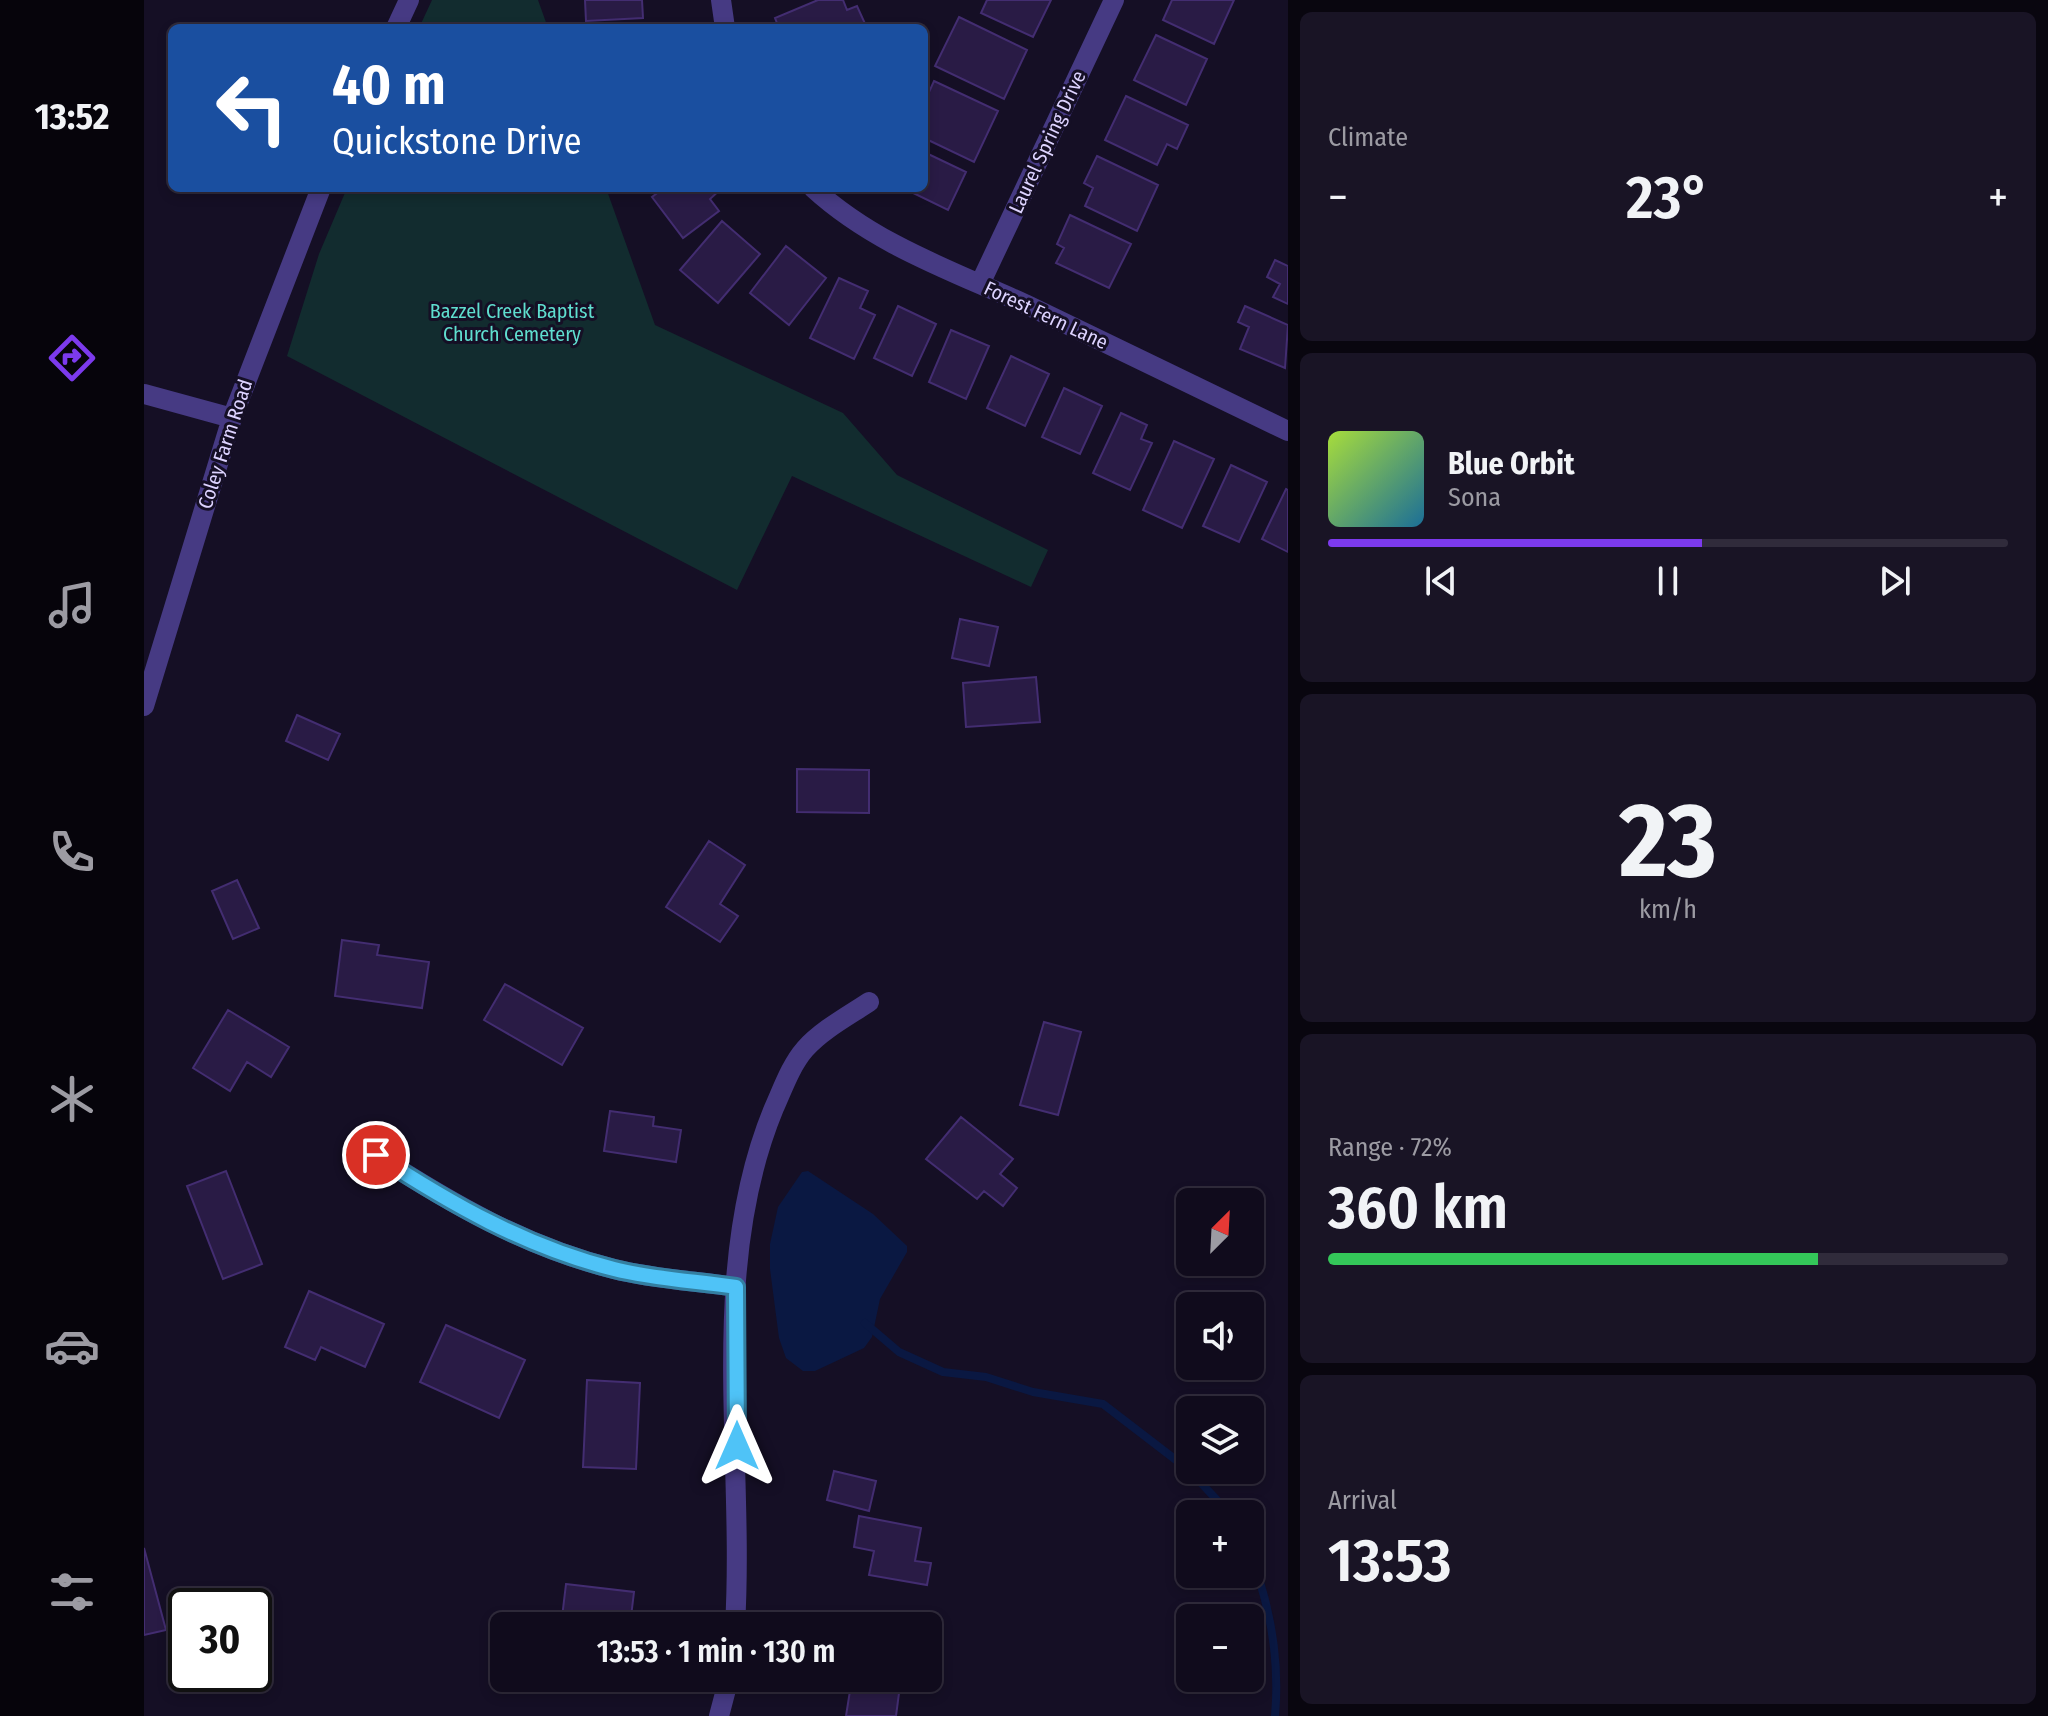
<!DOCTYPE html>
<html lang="en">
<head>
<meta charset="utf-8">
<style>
	:root { --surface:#100b1c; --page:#191425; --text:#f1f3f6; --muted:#9c9ba3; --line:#302b3b; --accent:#7c3aed }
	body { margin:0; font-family:"Fira Sans Condensed",sans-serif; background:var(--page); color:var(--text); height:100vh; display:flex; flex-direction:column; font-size:30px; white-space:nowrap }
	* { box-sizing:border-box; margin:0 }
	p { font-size:26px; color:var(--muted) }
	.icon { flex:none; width:44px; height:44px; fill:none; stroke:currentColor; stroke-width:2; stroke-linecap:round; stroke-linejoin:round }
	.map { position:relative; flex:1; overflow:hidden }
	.side { display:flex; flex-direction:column; gap:12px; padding:12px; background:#09060f; width:760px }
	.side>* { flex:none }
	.guide { position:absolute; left:24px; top:24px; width:760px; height:168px; border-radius:12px; box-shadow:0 4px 12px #0003,0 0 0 2px var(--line); background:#1a4fa0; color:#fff; overflow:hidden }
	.needle { width:52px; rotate:24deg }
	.controls { position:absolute; left:1032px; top:1188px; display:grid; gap:16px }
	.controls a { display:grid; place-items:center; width:88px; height:88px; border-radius:12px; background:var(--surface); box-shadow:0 4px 12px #0003,0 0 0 2px var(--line); font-size:40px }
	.speed { position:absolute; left:24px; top:1588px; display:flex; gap:16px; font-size:40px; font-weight:700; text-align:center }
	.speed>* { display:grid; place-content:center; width:104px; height:104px; border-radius:50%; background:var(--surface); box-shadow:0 4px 12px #0003,0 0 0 2px var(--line); line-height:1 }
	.speed .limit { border:4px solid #111; border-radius:12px; background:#fff; color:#111 }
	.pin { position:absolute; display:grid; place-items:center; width:68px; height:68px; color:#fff; margin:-34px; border:4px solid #fff; border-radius:50%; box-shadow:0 2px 8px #0007 }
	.me { position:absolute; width:88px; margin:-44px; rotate:0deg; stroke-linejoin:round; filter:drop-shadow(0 0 6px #0008) }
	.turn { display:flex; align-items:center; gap:28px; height:168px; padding:0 32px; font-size:36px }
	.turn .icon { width:104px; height:104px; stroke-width:2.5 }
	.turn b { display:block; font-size:56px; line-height:68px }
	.big { font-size:60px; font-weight:600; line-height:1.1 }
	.side .widget { flex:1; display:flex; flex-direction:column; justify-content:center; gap:12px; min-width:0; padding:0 28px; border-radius:12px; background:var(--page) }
	.side .dial { align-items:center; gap:0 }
	.dial b { font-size:104px; line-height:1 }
	.song { display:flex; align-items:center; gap:24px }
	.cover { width:96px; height:96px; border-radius:12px; background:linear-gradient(135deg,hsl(80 70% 55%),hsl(200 70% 35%)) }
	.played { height:8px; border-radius:4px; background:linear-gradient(90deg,var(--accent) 55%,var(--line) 55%) }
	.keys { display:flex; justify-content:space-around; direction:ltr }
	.heat { display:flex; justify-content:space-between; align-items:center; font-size:44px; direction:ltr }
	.charge { height:12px; border-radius:6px; background:linear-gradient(90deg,#34c759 72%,var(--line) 0) }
	.trip { position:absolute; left:346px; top:1612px; width:452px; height:80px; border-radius:12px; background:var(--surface); box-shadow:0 4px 12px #0003,0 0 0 2px var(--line); font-weight:600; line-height:80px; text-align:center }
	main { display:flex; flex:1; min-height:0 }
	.tab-bar { display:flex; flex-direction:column; width:144px; justify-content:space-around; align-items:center; background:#06040b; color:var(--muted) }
	.tab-bar .icon { width:56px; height:56px }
	.tab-bar .selected { color:var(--accent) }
	.tab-bar b { font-size:36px; color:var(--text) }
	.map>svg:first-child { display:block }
</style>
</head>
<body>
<main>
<nav class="tab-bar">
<b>13:52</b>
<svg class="icon selected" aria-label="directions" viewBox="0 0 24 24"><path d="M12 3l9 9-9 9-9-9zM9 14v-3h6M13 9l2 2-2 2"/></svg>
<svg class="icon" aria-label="music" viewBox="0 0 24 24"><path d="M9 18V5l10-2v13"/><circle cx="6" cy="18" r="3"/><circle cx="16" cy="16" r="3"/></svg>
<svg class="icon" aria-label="phone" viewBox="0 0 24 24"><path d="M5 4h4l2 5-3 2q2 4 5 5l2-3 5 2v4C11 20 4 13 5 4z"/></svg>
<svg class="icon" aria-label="climate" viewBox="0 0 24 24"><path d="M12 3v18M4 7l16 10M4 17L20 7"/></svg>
<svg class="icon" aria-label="car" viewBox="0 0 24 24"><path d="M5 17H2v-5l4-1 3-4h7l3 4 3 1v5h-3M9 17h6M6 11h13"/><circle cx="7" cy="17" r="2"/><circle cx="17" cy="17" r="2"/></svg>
<svg class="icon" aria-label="filters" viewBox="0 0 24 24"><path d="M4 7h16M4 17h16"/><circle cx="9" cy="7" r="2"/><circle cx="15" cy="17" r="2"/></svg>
</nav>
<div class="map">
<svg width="1144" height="1716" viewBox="0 0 1144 1716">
	<rect width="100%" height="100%" fill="#150f25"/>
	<path fill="#122c2f" d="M288 0H394L404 28H275Z
		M203 188H462L511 325 699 413 753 475 904 550 887 587 648 476 593 590 143 356 175 254Z"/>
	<path fill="#0a1842" d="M664 1171 729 1214 763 1246V1252L736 1299 728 1337 720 1348 671 1371H659L642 1358 635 1338 626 1269V1244L634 1207 658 1172Z"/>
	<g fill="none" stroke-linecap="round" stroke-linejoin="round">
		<path stroke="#0a1842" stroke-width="8" d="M721 1323 755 1352 799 1372 842 1377 889 1392 959 1404 1045 1470 1086 1514
			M1106 1554C1127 1607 1136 1659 1131 1716"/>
	</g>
	<path fill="#291b45" stroke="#432d71" stroke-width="2" d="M441 0H498L499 18 442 21Z
		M674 0H699L703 10 713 6 723 28H635L631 18Z
		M843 0H907L889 37 837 13Z
		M1028 0H1090L1070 44 1019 20Z
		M815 17 883 50 860 99 791 66Z
		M1012 35 1063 59 1042 105 990 80Z
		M790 81 854 111 830 162 780 138V103Z
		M982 96 1044 125 1033 149 1023 144 1013 165 961 140Z
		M780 152 822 172 804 210 759 188H780Z
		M953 156 1014 185 993 231 941 206 949 188 940 183Z
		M520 188H578L566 199 575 211 539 238 508 197Z
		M926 215 987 244 965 288 912 263 920 248 913 244Z
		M578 221 616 254 574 303 536 270Z
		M642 246 682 278 645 325 606 293Z
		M1131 260 1144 266V304L1129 297 1136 284 1123 277Z
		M695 278 724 291 716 308 731 315 710 359 666 338Z
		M754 306 792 324 768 376 730 358Z
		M1101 306 1144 325 1141 368 1096 349 1105 327 1094 322Z
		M807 330 845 346 822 399 785 382Z
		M867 356 905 374 881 426 843 408Z
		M920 388 958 406 936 454 898 437Z
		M977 413 1003 425 997 439 1008 443 986 490 949 473Z
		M1030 441 1070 459 1038 528 999 510Z
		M1087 465 1123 482 1095 542 1059 526Z
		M1142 489 1144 490V552L1118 539Z
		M816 619 854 627 845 666 808 658Z
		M892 677 896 722 822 727 819 683Z
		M153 715 196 734 184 760 142 741Z
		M653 769 725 770V813L653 812Z
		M565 841 601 865 576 904 594 916 576 942 522 907Z
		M93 880 115 928 89 939 68 891Z
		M198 940 235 945 233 955 285 962 278 1008 191 996Z
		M361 984 439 1028 418 1065 340 1020Z
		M84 1010 145 1047 127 1077 103 1062 86 1091 49 1068Z
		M900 1022 937 1032 914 1115 876 1105Z
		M466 1111 510 1117 509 1126 537 1130 532 1162 460 1151Z
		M817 1117 869 1159 856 1174 873 1188 859 1206 840 1191 833 1199 782 1159Z
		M82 1171 118 1264 79 1279 43 1186Z
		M165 1291 240 1324 221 1367 177 1347 171 1360 141 1347Z
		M302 1325 381 1360 355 1418 276 1382Z
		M443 1380 496 1383 492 1469 439 1467Z
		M690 1471 732 1481 725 1511 683 1500Z
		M715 1516 777 1528 771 1561 787 1563 783 1585 725 1575 730 1551 710 1547Z
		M0 1548 22 1630 0 1635Z
		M422 1584 490 1592 486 1625 417 1626Z
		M708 1678H757L752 1716H702Z"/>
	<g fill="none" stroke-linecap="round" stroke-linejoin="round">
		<path stroke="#463a83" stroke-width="20" d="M577 0 581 28
			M252 28 265 0
			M669 188C730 244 806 270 881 304 969 346 1056 389 1144 431
			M836 284 970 0
			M0 394 88 418
			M0 706 88 418 177 188
			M232 1155C308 1204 382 1247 470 1269 509 1279 552 1281 592 1287
			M591 1626C601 1456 563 1269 630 1108 639 1088 647 1065 661 1049 678 1030 704 1016 725 1002
			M575 1716 585 1678"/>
	</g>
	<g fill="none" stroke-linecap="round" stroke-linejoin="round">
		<defs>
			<path id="route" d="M232 1155C307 1204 382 1247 470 1269 509 1279 552 1281 592 1287L593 1446"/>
		</defs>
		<use href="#route" stroke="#337fa1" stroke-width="20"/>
		<use href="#route" stroke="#4fc3f7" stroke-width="14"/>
	</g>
	<g text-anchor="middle" stroke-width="6" stroke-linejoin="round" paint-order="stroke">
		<g font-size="20" fill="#ddd3ff" stroke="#150f25">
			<text transform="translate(903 142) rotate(-65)" y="7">Laurel Spring Drive</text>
			<text transform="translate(902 315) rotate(25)" y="7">Forest Fern Lane</text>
			<text transform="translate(81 444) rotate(-72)" y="7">Coley Farm Road</text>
		</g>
		<g font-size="20" fill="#5fdecf" stroke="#150f25">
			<text x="368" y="318">Bazzel Creek Baptist<tspan x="368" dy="23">Church Cemetery</tspan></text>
		</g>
	</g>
</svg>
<div class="controls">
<a><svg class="needle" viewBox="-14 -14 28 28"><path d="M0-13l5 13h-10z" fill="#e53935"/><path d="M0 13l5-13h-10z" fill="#9c9ba3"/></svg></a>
<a><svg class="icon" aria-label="sound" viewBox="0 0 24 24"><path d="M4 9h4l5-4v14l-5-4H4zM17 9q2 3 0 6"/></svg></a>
<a><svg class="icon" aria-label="layers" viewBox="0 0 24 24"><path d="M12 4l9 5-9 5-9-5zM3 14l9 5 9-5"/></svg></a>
<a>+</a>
<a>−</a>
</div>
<div class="speed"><div class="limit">30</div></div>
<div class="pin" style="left:232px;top:1155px;background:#d93025"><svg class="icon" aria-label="arrive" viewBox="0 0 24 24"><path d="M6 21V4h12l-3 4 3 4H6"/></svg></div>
<svg class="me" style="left:593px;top:1446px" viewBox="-20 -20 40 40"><path d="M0-17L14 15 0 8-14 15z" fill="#4fc3f7" stroke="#fff" stroke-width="4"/></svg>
<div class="trip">13:53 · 1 min · 130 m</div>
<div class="guide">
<div class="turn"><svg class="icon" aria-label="left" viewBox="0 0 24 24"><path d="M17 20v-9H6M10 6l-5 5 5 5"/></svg><div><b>40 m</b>Quickstone Drive</div></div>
</div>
</div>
<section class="side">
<div class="widget"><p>Climate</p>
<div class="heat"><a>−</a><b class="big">23°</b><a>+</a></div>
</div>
<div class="widget">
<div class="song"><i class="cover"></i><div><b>Blue Orbit</b><p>Sona</p></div></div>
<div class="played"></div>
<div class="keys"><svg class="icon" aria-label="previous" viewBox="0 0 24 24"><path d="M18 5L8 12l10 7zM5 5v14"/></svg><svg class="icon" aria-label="pause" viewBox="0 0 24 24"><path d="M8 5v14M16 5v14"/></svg><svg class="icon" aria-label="next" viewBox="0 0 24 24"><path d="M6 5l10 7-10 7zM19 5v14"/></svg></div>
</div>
<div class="widget dial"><b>23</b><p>km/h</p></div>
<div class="widget"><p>Range · 72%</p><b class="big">360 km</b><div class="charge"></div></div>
<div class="widget"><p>Arrival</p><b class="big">13:53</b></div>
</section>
</main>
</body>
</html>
